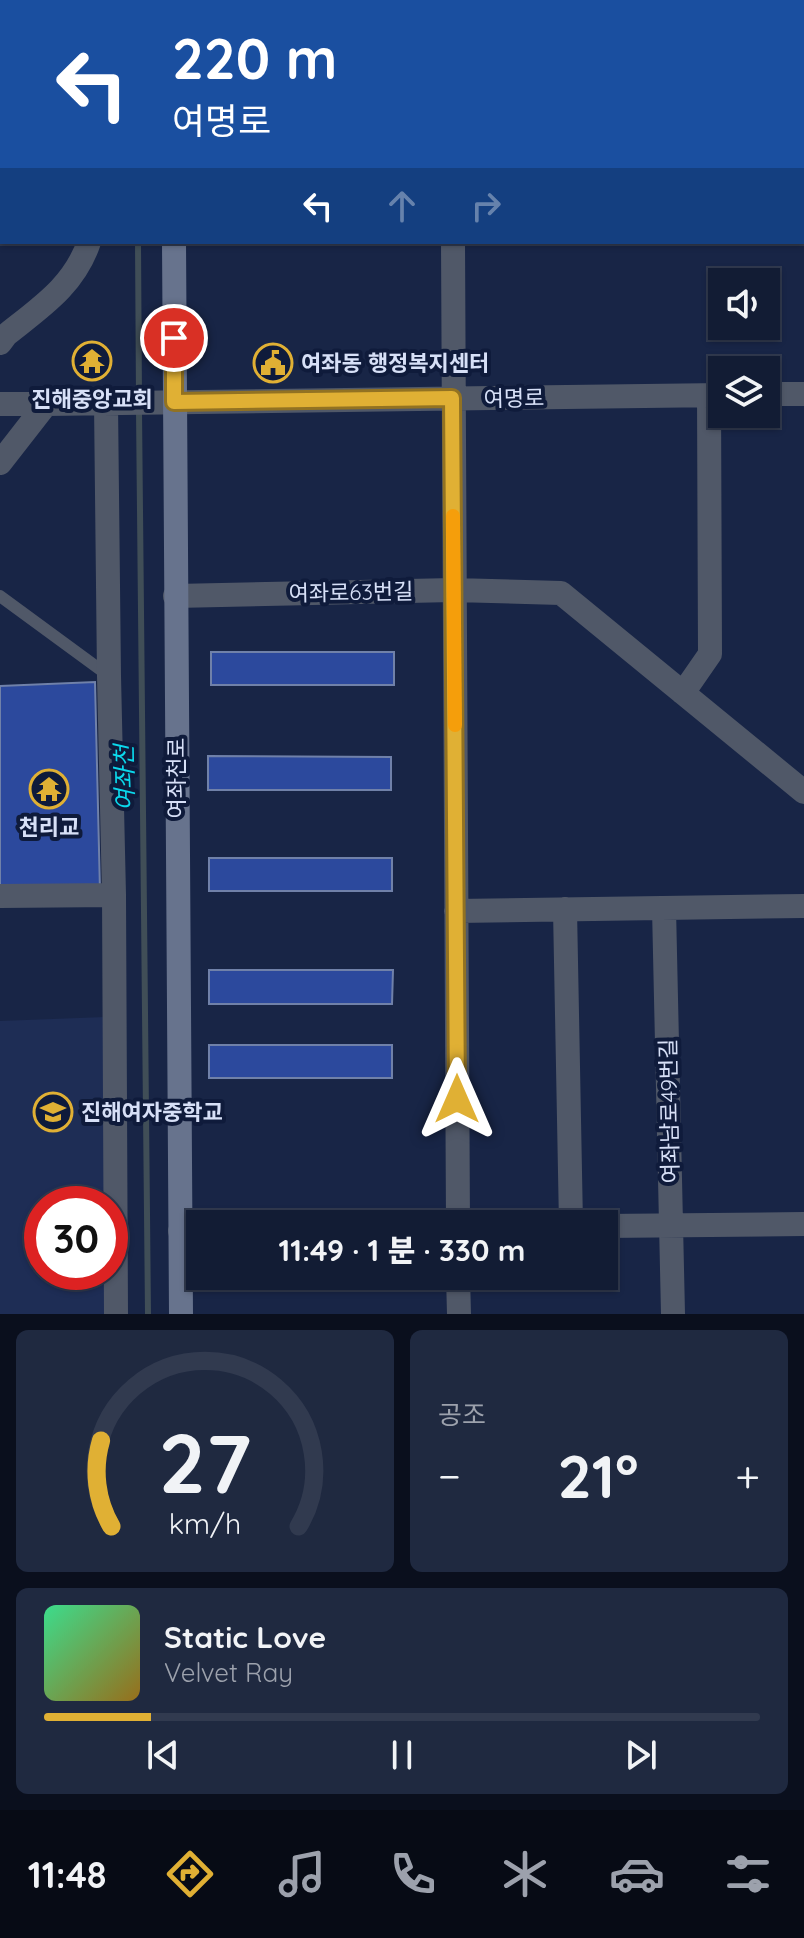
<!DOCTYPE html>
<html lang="ko">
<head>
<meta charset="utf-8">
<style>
	:root { --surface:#121c34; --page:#1f2940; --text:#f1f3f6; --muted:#9ca1ac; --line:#313a4f; --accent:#e0b034 }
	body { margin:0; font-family:Quicksand,"Noto Sans KR",sans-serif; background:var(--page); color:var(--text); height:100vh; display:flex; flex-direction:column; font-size:30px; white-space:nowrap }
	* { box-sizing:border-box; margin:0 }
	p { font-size:26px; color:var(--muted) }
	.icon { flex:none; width:44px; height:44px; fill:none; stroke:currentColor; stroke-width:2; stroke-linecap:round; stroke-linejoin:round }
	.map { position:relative; height:1314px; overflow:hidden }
	.details { display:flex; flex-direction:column; gap:16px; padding:16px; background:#0a0f1d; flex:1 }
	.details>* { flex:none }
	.hud { position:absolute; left:0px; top:0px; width:804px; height:244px; box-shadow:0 2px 6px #0004,0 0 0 2px var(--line); background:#1a4fa0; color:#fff; overflow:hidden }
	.tools { position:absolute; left:708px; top:268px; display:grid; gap:16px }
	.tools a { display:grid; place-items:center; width:72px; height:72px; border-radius:0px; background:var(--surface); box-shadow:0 2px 6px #0004,0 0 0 2px var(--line); font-size:40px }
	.speed { position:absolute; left:24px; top:1186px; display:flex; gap:16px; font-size:40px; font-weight:700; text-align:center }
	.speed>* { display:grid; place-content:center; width:104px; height:104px; border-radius:50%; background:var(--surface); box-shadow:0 2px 6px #0004,0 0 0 2px var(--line); line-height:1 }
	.speed .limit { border:12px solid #d22; background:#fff; color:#111 }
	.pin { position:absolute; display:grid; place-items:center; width:68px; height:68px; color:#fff; margin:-34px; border:4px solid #fff; border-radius:50%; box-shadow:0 2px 8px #0007 }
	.me { position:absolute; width:88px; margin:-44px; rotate:0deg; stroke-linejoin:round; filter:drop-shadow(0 0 6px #0008) }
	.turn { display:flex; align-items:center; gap:28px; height:168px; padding:0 40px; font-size:36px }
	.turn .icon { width:104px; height:104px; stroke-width:2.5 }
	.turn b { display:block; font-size:56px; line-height:68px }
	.lanes { display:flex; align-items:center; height:76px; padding:0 40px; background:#0003; justify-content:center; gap:40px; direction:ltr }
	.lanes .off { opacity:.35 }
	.big { font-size:60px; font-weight:800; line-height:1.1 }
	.details .widget { flex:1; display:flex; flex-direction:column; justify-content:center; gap:12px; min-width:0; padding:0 28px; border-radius:12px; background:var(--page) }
	.details .dial { align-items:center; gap:0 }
	.dial svg { height:208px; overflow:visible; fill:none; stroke:var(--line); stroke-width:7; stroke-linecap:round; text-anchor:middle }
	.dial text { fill:var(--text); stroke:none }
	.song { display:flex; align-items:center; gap:24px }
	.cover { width:96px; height:96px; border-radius:12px; background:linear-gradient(135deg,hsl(150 70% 55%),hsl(40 70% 35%)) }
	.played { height:8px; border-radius:4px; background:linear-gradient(90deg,var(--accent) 15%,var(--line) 15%) }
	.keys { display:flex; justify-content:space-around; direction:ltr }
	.heat { display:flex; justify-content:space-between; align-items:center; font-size:44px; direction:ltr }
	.details .tiles { flex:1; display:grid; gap:16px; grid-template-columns:1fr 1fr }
	.widget:last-child { grid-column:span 2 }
	.trip { position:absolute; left:186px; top:1210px; width:432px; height:80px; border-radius:0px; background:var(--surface); box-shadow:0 2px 6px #0004,0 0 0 2px var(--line); font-weight:800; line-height:80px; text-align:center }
	.tabs { display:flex; height:128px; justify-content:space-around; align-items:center; background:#070b15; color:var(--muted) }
	.tabs .icon { width:56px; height:56px }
	.tabs .on { color:var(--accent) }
	.tabs b { font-size:36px; color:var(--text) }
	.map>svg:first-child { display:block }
</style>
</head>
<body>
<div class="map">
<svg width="804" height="1314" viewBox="0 0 804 1314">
	<rect width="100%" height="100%" fill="#182546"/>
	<path fill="#1e2d55" d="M105 1017 107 1204H42V1272H108L109 1314H0V1021Z"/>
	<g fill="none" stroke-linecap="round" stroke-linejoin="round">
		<path stroke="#404e57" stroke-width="6" d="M136 0V2
			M138 242 139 398
			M139 410 148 1314"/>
	</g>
	<path fill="#2c499d" stroke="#7081a9" stroke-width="2" d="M211 652H394V685H211Z
		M95 682 100 891H0V686Z
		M208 756 391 757V790H208Z
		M209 858H392V891H209Z
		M209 970H393L392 1004H209Z
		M209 1045H392V1078H209Z"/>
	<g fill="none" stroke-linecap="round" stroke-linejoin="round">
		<path stroke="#505868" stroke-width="12" d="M0 596 109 676"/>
		<path stroke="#505868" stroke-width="24" d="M452 1 487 0
			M101 2V0
			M802 221H804
			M453 242 458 1224
			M0 343 6 335C41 307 74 286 89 242
			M766 394H804
			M106 403 109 676 114 895 116 1314
			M0 404H46
			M0 463 46 404 722 395
			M175 596 454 590 561 593 804 792
			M683 693 710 654 709 395
			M0 896 114 895
			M664 908 673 1314
			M565 909 571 1224
			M456 911 804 906
			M604 1226 804 1224
			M180 1231H200
			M458 1276 459 1314"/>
		<path stroke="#67738d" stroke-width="24" d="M173 2V0
			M174 242 181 1314"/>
	</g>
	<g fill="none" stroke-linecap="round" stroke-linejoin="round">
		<defs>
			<path id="route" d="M174 338V402L452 398 457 1099"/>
		</defs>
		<use href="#route" stroke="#927222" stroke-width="20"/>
		<use href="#route" stroke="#e0b034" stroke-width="14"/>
		<path stroke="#f59e0b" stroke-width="14" d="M453 516 455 725"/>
	</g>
	<defs>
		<symbol id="temple-ring" viewBox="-11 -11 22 22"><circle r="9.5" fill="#0f1b3b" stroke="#e0b034" stroke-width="1.5"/><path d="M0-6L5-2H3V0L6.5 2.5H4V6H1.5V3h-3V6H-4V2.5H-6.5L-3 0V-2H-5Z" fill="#e0b034"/></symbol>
		<symbol id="civic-ring" viewBox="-11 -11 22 22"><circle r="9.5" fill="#0f1b3b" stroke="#e0b034" stroke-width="1.5"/><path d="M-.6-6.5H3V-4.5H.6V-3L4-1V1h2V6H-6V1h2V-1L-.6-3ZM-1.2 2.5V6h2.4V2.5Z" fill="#e0b034"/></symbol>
		<symbol id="school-ring" viewBox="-11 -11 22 22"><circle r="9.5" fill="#0f1b3b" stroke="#e0b034" stroke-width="1.5"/><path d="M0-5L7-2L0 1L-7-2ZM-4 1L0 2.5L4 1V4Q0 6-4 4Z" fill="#e0b034"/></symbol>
	</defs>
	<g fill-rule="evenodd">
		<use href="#temple-ring" x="70" y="339" width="44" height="44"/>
		<use href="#civic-ring" x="251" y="341" width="44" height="44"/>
		<use href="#temple-ring" x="27" y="767" width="44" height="44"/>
		<use href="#school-ring" x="31" y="1090" width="44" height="44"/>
	</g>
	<g text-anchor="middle" stroke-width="8" stroke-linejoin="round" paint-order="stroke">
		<g font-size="22" font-weight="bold" fill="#d7e0f7" stroke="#0f1b3b" text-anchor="start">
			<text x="301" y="371">여좌동 행정복지센터</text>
			<text x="92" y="407" text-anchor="middle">진해중앙교회</text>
			<text x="49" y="835" text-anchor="middle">천리교</text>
			<text x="81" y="1120">진해여자중학교</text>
		</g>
		<g font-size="22" fill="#d7e0f7" stroke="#0f1b3b">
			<text transform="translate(514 398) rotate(-1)" y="8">여명로</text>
			<text transform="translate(351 592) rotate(-1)" y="8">여좌로63번길</text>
			<text transform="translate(176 778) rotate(-90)" y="8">여좌천로</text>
			<text transform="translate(669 1111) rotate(-91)" y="8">여좌남로49번길</text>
		</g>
		<g font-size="24" font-style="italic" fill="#0bd8ec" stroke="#0f1b3b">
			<text transform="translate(125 778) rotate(-91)" y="8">여좌천</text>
		</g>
	</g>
</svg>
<div class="tools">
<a><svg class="icon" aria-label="sound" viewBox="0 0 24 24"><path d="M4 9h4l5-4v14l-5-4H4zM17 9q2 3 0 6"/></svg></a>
<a><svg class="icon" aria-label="layers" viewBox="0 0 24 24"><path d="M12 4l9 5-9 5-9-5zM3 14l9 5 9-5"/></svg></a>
</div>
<div class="speed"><div class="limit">30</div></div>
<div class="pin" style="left:174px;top:338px;background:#d93025"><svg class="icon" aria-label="arrive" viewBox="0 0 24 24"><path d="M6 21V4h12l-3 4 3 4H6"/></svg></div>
<svg class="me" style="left:457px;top:1099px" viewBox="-20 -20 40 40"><path d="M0-17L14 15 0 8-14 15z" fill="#e0b034" stroke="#fff" stroke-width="4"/></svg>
<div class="trip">11:49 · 1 분 · 330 m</div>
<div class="hud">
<div class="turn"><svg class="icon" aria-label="left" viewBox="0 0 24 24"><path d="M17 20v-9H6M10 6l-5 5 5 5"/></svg><div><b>220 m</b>여명로</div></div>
<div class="lanes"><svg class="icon" aria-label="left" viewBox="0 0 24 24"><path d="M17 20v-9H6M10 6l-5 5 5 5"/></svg><svg class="icon off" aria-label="ahead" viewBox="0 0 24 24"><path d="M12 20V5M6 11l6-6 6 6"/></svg><svg class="icon off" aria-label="right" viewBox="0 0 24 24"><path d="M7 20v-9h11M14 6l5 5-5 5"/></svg></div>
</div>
</div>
<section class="details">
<div class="tiles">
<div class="widget dial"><svg viewBox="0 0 100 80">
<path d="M14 69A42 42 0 1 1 86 69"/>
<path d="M14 69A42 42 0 0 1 10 36" stroke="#e0b034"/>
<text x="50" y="56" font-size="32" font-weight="700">27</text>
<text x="50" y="72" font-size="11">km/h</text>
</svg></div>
<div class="widget"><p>공조</p>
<div class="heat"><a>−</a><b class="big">21°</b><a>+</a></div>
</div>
<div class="widget">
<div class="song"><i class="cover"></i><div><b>Static Love</b><p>Velvet Ray</p></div></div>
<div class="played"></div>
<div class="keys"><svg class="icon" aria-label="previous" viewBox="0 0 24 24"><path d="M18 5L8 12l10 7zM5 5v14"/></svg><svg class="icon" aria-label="pause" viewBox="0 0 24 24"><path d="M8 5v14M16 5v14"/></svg><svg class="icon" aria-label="next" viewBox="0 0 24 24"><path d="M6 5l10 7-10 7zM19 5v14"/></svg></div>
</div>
</div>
</section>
<nav class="tabs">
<b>11:48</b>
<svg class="icon on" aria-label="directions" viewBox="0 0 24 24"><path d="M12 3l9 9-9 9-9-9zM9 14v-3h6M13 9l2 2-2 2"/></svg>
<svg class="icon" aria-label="music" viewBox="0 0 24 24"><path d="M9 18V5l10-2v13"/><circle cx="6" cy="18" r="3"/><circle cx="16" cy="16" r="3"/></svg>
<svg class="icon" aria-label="phone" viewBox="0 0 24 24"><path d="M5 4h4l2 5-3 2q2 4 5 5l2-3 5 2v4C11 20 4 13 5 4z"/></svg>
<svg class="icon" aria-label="climate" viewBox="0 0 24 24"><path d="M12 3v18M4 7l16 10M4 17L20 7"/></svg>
<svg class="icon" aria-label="car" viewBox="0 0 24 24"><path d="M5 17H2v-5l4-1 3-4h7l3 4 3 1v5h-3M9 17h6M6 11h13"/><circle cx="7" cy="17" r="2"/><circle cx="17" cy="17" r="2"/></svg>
<svg class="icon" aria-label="filters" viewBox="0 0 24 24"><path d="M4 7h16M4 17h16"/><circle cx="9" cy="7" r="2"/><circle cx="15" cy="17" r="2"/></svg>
</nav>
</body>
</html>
